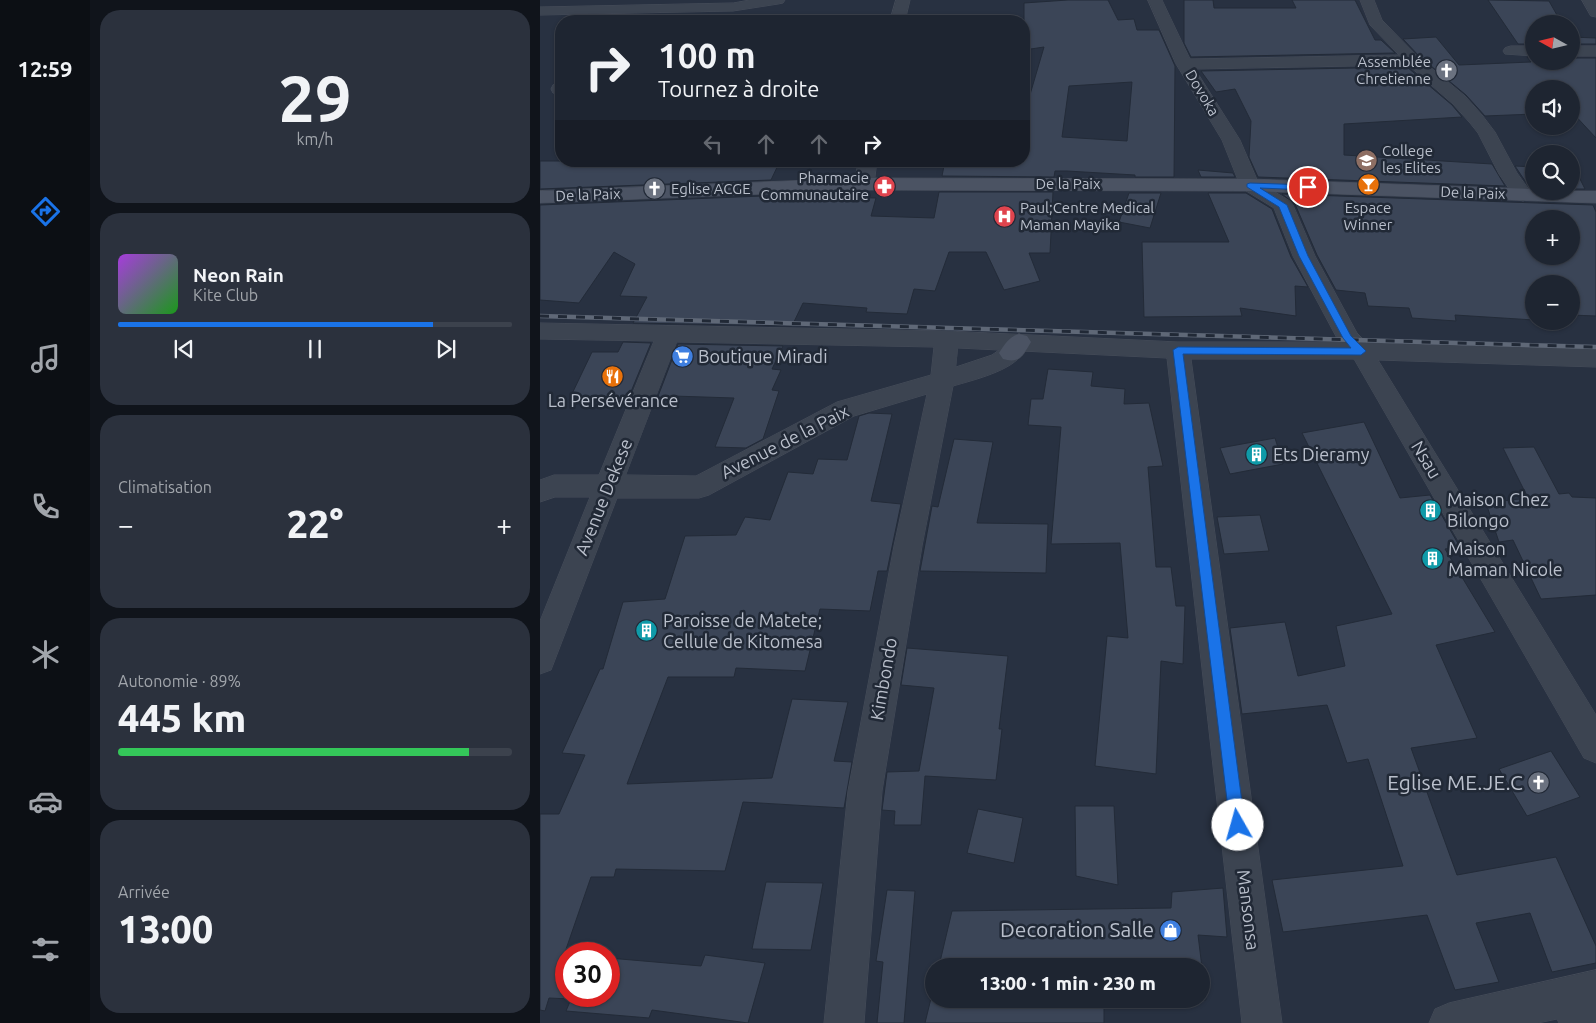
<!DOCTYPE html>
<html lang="fr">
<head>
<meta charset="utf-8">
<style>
	:root { --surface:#1e2531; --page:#2b313d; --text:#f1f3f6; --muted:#a1a5ab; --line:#3c424d; --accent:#1a73e8 }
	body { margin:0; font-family:Ubuntu,sans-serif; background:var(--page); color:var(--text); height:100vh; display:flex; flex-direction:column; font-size:19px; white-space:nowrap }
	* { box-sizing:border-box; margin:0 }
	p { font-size:16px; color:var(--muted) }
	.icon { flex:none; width:28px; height:28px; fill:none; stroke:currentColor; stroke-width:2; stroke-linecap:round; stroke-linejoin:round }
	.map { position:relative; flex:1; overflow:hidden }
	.side { display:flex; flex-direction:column; gap:10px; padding:10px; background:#10141b; width:450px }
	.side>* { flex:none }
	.top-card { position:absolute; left:15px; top:15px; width:475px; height:152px; border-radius:20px; box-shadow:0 1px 4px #0004,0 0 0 1px var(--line); background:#1e2531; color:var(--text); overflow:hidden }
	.needle { width:32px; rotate:278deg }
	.tools { position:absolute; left:985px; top:15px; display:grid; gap:10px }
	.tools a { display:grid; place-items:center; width:55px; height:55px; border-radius:50%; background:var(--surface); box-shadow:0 1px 4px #0004,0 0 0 1px var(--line); font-size:25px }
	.speed { position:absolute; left:15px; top:942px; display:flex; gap:10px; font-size:25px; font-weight:700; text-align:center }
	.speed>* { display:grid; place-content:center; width:65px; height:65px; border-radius:50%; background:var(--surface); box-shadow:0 1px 4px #0004,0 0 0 1px var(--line); line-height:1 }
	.speed .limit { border:8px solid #d22; background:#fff; color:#111 }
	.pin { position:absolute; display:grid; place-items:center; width:42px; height:42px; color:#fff; margin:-21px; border:2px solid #fff; border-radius:50%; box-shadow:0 1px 5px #0007 }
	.me { position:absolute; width:55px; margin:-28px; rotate:353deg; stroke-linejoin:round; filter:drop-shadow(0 0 4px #0008) }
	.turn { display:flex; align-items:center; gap:18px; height:105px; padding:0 20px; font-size:22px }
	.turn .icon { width:65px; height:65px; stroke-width:2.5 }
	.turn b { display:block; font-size:35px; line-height:42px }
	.lanes { display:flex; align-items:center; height:48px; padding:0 20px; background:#0003; justify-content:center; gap:25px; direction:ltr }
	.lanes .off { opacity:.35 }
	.big { font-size:38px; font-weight:800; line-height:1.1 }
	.side .card { flex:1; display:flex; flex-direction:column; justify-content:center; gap:8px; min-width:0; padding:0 18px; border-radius:20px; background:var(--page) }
	.side .dial { align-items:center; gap:0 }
	.dial b { font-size:65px; line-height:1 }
	.song { display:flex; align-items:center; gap:15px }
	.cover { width:60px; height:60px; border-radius:8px; background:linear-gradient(135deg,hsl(280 70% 55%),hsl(120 70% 35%)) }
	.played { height:5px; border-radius:2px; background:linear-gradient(90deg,var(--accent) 80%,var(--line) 80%) }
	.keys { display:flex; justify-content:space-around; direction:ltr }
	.heat { display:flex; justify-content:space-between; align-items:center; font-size:28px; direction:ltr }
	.charge { height:8px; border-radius:4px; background:linear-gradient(90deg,#34c759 89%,var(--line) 0) }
	.trip { position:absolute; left:385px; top:958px; width:285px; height:50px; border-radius:25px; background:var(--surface); box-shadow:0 1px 4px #0004,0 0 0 1px var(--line); font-weight:800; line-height:50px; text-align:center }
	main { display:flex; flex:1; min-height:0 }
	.tab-bar { display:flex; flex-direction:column; width:90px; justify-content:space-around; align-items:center; background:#0c0f14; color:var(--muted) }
	.tab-bar .icon { width:35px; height:35px }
	.tab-bar .on { color:var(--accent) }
	.tab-bar b { font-size:22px; color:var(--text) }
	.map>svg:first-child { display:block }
</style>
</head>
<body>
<main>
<nav class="tab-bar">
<b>12:59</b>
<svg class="icon on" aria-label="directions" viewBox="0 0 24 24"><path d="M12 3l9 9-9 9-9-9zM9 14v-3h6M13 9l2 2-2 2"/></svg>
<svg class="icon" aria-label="music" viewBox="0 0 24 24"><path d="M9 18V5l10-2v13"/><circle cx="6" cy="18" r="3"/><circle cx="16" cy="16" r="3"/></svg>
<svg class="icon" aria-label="phone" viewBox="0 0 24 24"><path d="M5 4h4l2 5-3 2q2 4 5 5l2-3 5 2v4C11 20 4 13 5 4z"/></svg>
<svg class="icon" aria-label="climate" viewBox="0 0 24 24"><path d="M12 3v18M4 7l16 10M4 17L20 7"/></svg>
<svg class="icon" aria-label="car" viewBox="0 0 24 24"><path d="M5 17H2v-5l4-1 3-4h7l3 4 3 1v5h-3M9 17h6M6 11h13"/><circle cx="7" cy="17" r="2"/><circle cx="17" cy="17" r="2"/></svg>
<svg class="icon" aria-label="filters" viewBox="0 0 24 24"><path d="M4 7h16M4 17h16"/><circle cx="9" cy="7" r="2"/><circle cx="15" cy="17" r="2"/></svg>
</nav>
<section class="side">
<div class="card dial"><b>29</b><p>km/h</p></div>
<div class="card">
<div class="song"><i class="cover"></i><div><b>Neon Rain</b><p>Kite Club</p></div></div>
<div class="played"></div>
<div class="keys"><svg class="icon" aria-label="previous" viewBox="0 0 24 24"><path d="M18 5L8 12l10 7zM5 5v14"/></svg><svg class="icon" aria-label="pause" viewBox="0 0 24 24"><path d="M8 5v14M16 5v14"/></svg><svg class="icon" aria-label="next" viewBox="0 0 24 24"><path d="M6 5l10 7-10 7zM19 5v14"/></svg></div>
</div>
<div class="card"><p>Climatisation</p>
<div class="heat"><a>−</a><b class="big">22°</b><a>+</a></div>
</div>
<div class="card"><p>Autonomie · 89%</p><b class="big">445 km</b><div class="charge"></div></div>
<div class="card"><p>Arrivée</p><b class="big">13:00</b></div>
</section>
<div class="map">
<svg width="1056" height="1023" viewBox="0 0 1056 1023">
	<rect width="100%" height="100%" fill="#283141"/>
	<path fill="#3b4557" stroke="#232b38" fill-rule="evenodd" d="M528 0H568L578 20 594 19 597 30H619L635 66 634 177H595V175L527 171H515L514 177 402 176 405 161H484V115L504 47 484 50V3ZM592 82 587 141 522 137 529 86Z
		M644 0H673L674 8H756L752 0H815L835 40H841L855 53 651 57 644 43Z
		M948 0 1009 1 1022 24H994V44H978Z
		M896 37 919 65 991 62 987 57 994 58V61H1031V58H1056V138L1031 111V89H994V114L945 116 926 95 879 56 863 39Z
		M1031 37 1056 38V44H1031Z
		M867 67 912 105 922 117 804 124V155L952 164 965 186 718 177 709 157 711 121 695 89 676 92 661 71Z
		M0 161H240L231 180 0 189Z
		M975 166 994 167V187H989Z
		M1031 169H1035L1045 189H1031Z
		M658 170 693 173 695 177H661Z
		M399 192H513L510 253H489L500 281 464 290 446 252H409L395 291 374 289 367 314 326 312 327 308 263 303 252 326 93 323 107 297 80 296 95 264 74 252 39 303 0 300V205L223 196 336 198 331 216 394 218Z
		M589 193H621L610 228 579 222Z
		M668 193H706L732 209 751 257 768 287 755 286 756 316 700 308 702 316 604 317 602 242H689Z
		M742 194 1053 205 1056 212V316L1031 315V284H994V320L915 315 916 321 872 318 869 308 828 306 825 293 796 290 777 255 755 204ZM994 219H1031V256H994Z
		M83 342 111 343 88 399 29 400 52 352H78Z
		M138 344 243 346 232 369 241 370 232 390 239 391 223 439 206 448 175 447 194 398 133 396 132 398 117 399Z
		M508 369 553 372 551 386 585 389 584 404 609 403 623 466 608 467 616 567H631L636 606H645L643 664 621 661 616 774 555 766 567 636 588 638 580 543 511 544 521 427 488 425 491 399H503Z
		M329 413 352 414 331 501 361 504 347 571H338L330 611 280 609 265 671 196 668 194 677H128L87 784 232 778 252 699 308 702 294 761 312 762 304 808 203 802 185 871 76 869 74 877H51L24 955H26V996H69V958L161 966 165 955 225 963 208 1023 112 1010 109 1018 26 1011 31 999 9 998 5 1011 0 1010V814H19L45 755 22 753 60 669H63L83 602 125 599 145 536 196 535 205 517 230 520 248 472 273 474 278 459 307 460 319 416Z
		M824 422 860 498 890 495 920 547 905 549 955 632 896 645 937 738 871 748 917 875 1016 857 1056 946V963L1012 972 990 913 936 923 959 982 915 990 887 915 743 932 732 880 863 866 828 759 807 763 787 705 702 714 690 628 745 622 758 676 805 666 796 626 852 614 762 433Z
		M735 438 743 464 690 474 680 448Z
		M414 439 453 442 437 523 508 524 506 573 380 571 392 506 398 507Z
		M994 447 1019 494 1029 493 1032 497 1056 498V595L1001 599 973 540 959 542 946 503 988 498 963 448Z
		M720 515 729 551 684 554 677 517Z
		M367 648 468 656 459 729H462L456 780 385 776 381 825H354L355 811 342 810 347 772 379 771 394 688 361 685Z
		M1011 751 1040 797 987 816 959 769Z
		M535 806H574L578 885 536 876Z
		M438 809 483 818 474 863 427 853Z
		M226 882 283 883 271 950 212 949Z
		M683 888 687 937 658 935 666 1000 564 1006V1023H385L394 986V999H661V966H399L412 911 631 908 632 892Z
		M347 890 375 891 364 1023H337L343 962 336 961Z"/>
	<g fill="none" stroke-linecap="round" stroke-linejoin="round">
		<defs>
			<path id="street" d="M210 0H245L243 3 238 4 193 11 0 15V7L193 3Z
				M356 0H370L365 21H350Z
				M608 0H622L650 59 859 55 830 25 820 0H834L842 20 878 57 925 96 942 115 955 132 977 173 993 195 990 199 983 201 976 199 959 174 938 133 930 123 913 104 868 65 655 69 700 140 718 182 750 201 753 205 775 256 817 333 827 343 1056 349V367L838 360 1056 715V763L1044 758 814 359H651L742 1023H702L627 358 482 351 483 353C472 371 433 380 413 386L382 546 342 791 324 1023H284L308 791 354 546 387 394 314 416 169 495 159 498H77L11 670 0 674V621L50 497H15L0 502V480L14 475H59L114 341 0 339V323L407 331 638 342H799L753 256 734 208 703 189 700 185 682 140 636 64ZM137 342 394 347 391 375 297 402 156 476 86 475ZM418 348 459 350 452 355 416 367Z
				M1042 0H1056V17L1051 16Z
				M971 46H994V56L965 54 963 51 965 48Z
				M1031 46H1056V56H1031Z
				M21 84V94L13 93 11 89 13 85Z
				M319 161H337L334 184 331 188 324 190 317 188 314 184Z
				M1056 970V1023H1019L1017 1019 998 1023H889L895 1009 909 1003Z"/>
			<path id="secondary" d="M324 178 710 179 994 189V191H1056V203L710 191 324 190 0 203V191Z
				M479 334 487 336 491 342C483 355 480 364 463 359L459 353C465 344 469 337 479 334Z"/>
		</defs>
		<use href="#street" stroke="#464d5a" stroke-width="1"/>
		<use href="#secondary" stroke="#464d5a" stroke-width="1"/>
		<use href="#street" fill="#3c4451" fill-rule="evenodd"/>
		<use href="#secondary" fill="#4b5363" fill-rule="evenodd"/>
		<defs>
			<path id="rail" d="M0 316 1056 347"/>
		</defs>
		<use href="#rail" stroke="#5f6877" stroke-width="4.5"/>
		<use href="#rail" stroke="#212936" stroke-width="3" stroke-dasharray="9" stroke-linecap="butt"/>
	</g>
	<path fill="#1a73e8" stroke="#114b97" d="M710 183 768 185 772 187 768 190 720 188 747 205 768 256 811 336 826 351 821 355 643 354 705 825 703 830 698 832 692 830 690 825 633 350 638 347 811 348 803 338 759 256 739 207 707 187V184Z"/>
	<defs>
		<symbol id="church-disc" viewBox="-11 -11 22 22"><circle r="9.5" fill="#6b7280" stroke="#212936"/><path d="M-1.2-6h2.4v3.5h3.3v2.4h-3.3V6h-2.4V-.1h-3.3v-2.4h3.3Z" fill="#fff"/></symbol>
		<symbol id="school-disc" viewBox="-11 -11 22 22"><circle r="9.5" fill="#8d6e63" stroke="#212936"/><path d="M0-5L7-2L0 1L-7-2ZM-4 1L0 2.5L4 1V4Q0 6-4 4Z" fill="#fff"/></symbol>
		<symbol id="bar-disc" viewBox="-11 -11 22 22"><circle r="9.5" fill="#e8710a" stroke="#212936"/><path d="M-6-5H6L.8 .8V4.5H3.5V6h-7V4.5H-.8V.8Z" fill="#fff"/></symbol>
		<symbol id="pharmacy-disc" viewBox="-11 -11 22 22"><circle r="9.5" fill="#e0444e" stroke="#212936"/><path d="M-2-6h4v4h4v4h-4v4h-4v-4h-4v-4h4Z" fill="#fff"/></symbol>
		<symbol id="hospital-disc" viewBox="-11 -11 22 22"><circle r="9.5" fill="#e0444e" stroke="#212936"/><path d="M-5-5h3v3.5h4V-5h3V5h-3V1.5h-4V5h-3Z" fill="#fff"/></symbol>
		<symbol id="supermarket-disc" viewBox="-11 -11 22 22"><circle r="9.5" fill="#3f7fe0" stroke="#212936"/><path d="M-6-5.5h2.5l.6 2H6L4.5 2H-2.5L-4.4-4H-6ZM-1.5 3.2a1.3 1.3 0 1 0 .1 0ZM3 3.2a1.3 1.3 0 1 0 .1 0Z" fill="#fff"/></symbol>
		<symbol id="restaurant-disc" viewBox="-11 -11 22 22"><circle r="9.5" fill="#e8710a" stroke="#212936"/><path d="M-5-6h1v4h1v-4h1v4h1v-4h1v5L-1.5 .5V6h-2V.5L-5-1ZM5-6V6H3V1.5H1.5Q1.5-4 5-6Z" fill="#fff"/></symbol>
		<symbol id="building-disc" viewBox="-11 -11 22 22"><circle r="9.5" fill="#0f9aa8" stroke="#212936"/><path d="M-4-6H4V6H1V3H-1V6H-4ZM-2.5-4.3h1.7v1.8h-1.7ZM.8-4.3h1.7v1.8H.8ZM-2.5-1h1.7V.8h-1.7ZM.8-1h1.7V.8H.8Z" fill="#fff"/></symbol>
		<symbol id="shop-disc" viewBox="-11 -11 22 22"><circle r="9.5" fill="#3f7fe0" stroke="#212936"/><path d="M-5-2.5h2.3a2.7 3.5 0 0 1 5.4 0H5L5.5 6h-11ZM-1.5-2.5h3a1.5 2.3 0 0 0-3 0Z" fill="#fff"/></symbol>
	</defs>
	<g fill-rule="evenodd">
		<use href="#church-disc" x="894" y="58" width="25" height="25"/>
		<use href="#school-disc" x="814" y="148" width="25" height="25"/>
		<use href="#bar-disc" x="816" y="172" width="25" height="25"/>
		<use href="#pharmacy-disc" x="332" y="174" width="25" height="25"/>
		<use href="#church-disc" x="102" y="176" width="25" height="25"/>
		<use href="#hospital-disc" x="452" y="204" width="25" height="25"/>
		<use href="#supermarket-disc" x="130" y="344" width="25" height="25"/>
		<use href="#restaurant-disc" x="60" y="364" width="25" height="25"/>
		<use href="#building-disc" x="704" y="442" width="25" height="25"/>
		<use href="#building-disc" x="878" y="498" width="25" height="25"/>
		<use href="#building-disc" x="880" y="546" width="25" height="25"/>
		<use href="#building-disc" x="94" y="618" width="25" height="25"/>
		<use href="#church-disc" x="986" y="770" width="25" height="25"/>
		<use href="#shop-disc" x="618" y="918" width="25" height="25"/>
	</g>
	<g text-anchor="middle" stroke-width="5" stroke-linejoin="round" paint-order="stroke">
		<g font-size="15" fill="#b9bfcb" stroke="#212936" text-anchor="start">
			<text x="891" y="67" text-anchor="end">Assemblée<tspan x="891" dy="17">Chretienne</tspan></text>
			<text x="842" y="156">College<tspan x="842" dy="17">les Elites</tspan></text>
			<text x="329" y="183" text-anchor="end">Pharmacie<tspan x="329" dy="17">Communautaire</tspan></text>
			<text x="131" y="194">Eglise ACGE</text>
			<text x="480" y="213">Paul;Centre Medical<tspan x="480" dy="17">Maman Mayika</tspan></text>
			<text x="828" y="213" text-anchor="middle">Espace<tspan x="828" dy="17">Winner</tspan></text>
		</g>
		<g font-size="15" fill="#b9bfcb" stroke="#212936">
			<text transform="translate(662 93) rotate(59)" y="5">Dovoka</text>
			<text x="528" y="189">De la Paix</text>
			<text transform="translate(933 193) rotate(2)" y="5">De la Paix</text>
			<text transform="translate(48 195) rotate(-2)" y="5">De la Paix</text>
		</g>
		<g font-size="18" fill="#b9bfcb" stroke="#212936" text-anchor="start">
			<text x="158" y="363">Boutique Miradi</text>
			<text x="73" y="407" text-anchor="middle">La Persévérance</text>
			<text x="733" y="461">Ets Dieramy</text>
			<text x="907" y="506">Maison Chez<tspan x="907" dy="21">Bilongo</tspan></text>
			<text x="908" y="555">Maison<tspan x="908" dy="21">Maman Nicole</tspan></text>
			<text x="123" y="627">Paroisse de Matete;<tspan x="123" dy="21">Cellule de Kitomesa</tspan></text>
		</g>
		<g font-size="18" fill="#b9bfcb" stroke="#212936">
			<text transform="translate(245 442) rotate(-27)" y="6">Avenue de la Paix</text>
			<text transform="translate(886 460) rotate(59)" y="6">Nsau</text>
			<text transform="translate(64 497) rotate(-68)" y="6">Avenue Dekese</text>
			<text transform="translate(344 679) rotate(-80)" y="6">Kimbondo</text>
			<text transform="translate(708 910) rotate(83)" y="6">Mansonsa</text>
		</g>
		<g font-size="21" fill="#b9bfcb" stroke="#212936" text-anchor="end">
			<text x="983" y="790">Eglise ME.JE.C</text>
			<text x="614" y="937">Decoration Salle</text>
		</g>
	</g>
</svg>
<div class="tools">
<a><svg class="needle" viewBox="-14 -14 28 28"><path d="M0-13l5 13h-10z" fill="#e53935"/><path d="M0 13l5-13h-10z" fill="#a1a5ab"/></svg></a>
<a><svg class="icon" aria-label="sound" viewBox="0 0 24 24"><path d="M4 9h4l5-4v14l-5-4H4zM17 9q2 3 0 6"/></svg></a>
<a><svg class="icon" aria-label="search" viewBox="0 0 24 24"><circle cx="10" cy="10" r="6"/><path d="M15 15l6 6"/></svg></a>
<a>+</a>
<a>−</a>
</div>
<div class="speed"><div class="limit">30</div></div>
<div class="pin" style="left:768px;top:187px;background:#d93025"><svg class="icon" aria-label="arrive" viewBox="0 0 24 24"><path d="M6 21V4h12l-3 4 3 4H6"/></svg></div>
<svg class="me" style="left:698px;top:825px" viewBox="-20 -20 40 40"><circle r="19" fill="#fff"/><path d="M0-13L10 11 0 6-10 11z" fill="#1a73e8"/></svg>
<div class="trip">13:00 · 1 min · 230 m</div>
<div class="top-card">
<div class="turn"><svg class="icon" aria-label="right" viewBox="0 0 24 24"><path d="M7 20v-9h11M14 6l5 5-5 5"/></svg><div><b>100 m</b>Tournez à droite</div></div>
<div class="lanes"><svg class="icon off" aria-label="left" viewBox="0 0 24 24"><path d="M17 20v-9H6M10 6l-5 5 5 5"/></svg><svg class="icon off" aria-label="ahead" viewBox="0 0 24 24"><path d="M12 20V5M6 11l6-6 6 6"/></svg><svg class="icon off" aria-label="ahead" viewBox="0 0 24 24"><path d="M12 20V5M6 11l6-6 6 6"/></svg><svg class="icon" aria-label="right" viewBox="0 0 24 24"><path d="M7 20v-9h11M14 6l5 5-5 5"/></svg></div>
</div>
</div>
</main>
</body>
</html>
